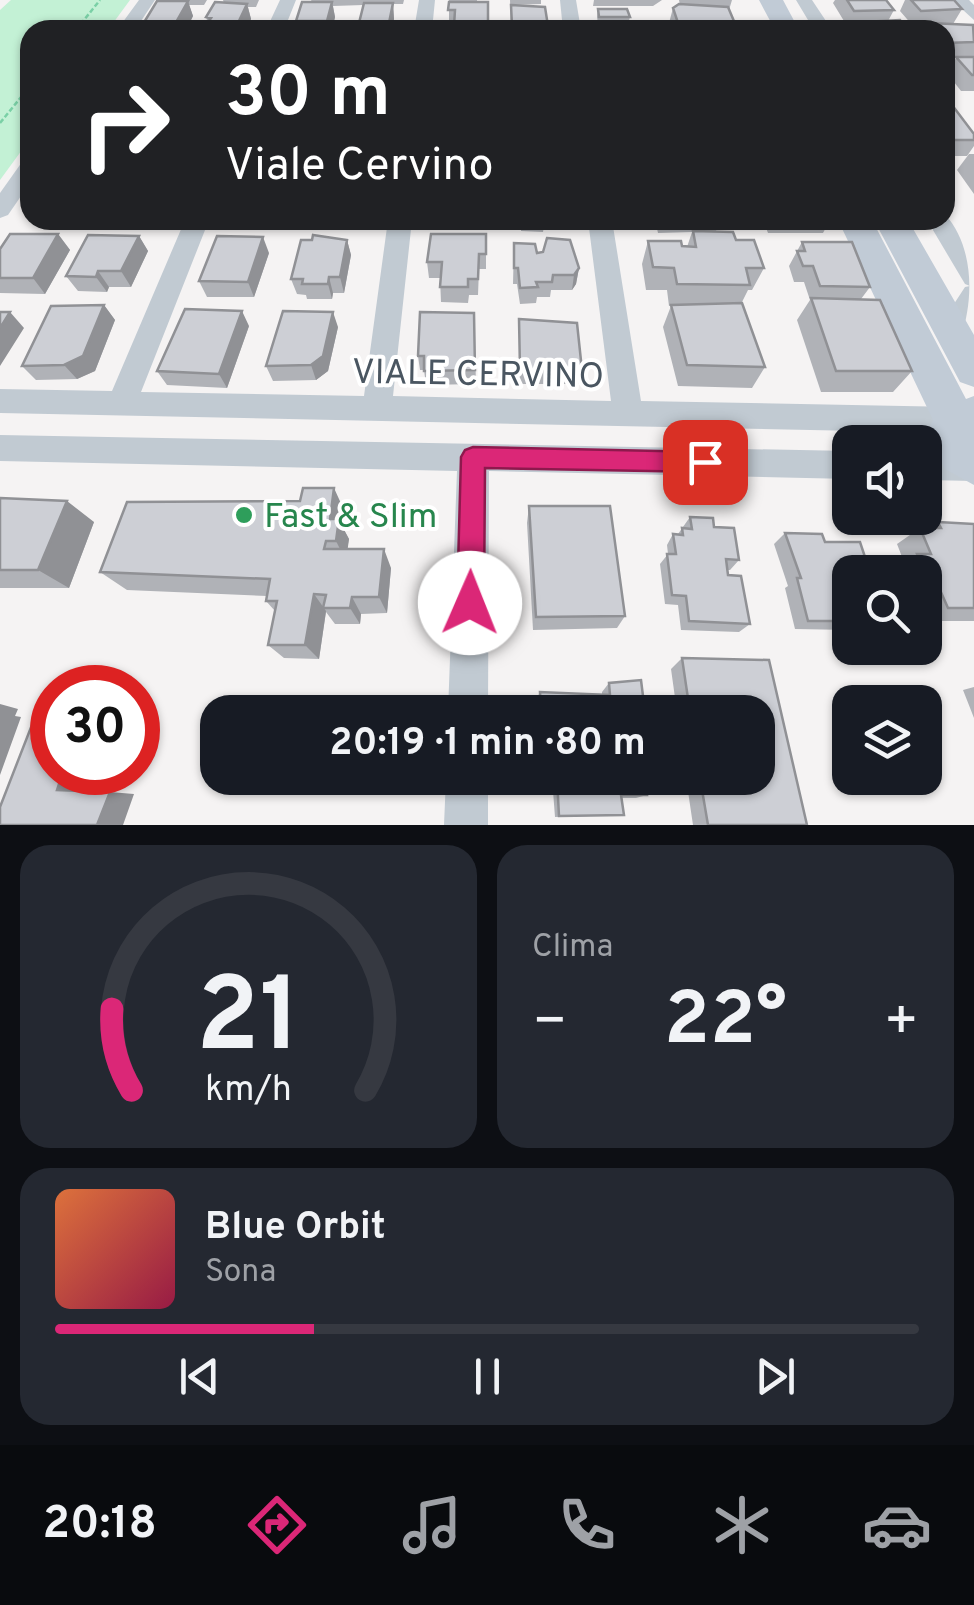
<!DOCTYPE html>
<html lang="it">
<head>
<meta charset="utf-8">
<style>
	:root { --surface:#171b24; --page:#242831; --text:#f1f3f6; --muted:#9ea1a6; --line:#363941; --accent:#db2777 }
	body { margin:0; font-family:Overpass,sans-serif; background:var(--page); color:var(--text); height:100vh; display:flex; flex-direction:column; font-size:38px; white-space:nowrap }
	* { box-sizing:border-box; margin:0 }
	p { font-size:32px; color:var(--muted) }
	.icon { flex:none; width:55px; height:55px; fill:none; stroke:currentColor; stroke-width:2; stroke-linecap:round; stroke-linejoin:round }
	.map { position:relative; height:825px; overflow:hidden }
	.side { display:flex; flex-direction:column; gap:20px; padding:20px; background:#0d0f14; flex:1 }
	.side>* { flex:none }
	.guide { position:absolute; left:20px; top:20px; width:935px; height:210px; border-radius:30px; box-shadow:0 2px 8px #0004; background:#202124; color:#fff; overflow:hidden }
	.buttons { position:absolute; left:832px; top:425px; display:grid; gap:20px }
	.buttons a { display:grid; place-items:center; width:110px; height:110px; border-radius:20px; background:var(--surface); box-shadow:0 2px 8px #0004; font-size:50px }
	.speed { position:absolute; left:30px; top:665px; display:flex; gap:20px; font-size:50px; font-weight:700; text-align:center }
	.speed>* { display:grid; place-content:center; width:130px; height:130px; border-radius:50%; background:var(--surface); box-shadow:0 2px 8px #0004; line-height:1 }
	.speed .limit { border:15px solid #d22; background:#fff; color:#111 }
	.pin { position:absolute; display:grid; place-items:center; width:85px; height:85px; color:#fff; margin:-42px; border-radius:20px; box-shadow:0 5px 15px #0006 }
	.me { position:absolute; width:110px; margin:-55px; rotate:1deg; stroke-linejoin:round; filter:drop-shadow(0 0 8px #0008) }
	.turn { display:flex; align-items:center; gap:35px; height:210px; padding:0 40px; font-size:45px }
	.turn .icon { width:130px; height:130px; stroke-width:2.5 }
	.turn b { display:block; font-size:70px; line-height:85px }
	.big { font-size:75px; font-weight:700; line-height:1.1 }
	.side .card { flex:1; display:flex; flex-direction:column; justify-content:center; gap:15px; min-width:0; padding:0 35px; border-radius:30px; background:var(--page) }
	.side .dial { align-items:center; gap:0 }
	.dial svg { height:260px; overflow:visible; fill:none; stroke:var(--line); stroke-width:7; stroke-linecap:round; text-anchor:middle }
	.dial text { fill:var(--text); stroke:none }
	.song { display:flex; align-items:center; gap:30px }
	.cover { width:120px; height:120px; border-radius:15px; background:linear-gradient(135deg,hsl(20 70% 55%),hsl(340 70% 35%)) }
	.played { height:10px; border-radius:5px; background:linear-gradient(90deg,var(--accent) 30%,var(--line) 30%) }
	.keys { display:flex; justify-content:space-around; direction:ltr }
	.heat { display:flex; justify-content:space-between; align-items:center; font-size:55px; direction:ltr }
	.side .tiles { flex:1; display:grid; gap:20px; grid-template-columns:1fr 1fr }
	.card:last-child { grid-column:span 2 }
	.trip { position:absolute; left:200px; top:695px; width:575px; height:100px; border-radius:30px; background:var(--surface); box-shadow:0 2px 8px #0004; font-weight:700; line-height:100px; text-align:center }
	.menu { display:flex; height:160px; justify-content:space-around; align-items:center; background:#090b0e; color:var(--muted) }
	.menu .icon { width:70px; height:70px }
	.menu .on { color:var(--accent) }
	.menu b { font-size:45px; color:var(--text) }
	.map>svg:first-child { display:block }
</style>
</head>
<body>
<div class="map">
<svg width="974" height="825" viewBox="0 0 974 825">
	<rect width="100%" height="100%" fill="#f5f3f3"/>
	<path fill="#c3f1d5" d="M11 0H130L108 30H30V139L0 180V10Z"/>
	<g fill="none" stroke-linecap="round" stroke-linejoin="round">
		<path stroke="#7ad0a6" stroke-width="2.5" stroke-dasharray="5 2.5" stroke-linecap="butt" d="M76 30 100 0
			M0 123 30 86"/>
		<path fill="#c1cad2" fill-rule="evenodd" d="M139 0H155L135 30H117Z
			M280 0H296L284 30H266Z
			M419 0H435L432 30H414Z
			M560 0H576L581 30H563Z
			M796 0H812L832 30H814Z
			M952 0H969L974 5V20Z
			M30 160V183L8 215 0 218V193L22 162Z
			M945 214C974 247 974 298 961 337L951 340 941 337 937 330 965 287 970 286 965 284 927 220H945Z
			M185 220H209L141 392 364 396 388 220H412L393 396 611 401 588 220H612L641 401 955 407 966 411 970 420 966 429 955 433 0 413V389L112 391Z
			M0 435 850 451V479L489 471 488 712H448L457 471 0 461Z
			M925 452 974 453V481L925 480Z
			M446 778H488V825H444Z"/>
		<path fill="#c1cbd6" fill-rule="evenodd" d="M759 0H783L799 30H775Z
			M838 220H872L966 399 974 396V485L945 469 928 430 933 420Z
			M874 220H908L974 335V387L960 382Z"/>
	</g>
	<path fill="#b0b2b7" d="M176 0H207L204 5H189L193 16 186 30H145L143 24Z
		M223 0H259L256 7H248L251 19 246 30H210L206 17 224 3Z
		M311 0H404L403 4H393L394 19 392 30H360L359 23 363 5 333 6 335 17 332 30H298L296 21 312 2Z
		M449 0H477V2H488V30H454V25H449Z
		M510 0H541V4L512 5 548 26V30H511Z
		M594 0H662L653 6H593Z
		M679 0H732L729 10 736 26 735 30H671L669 23 673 8 680 5Z
		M835 0H886L894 10 888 21 908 30H857L859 26H847L833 3Z
		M890 0H954L962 9 953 24 974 26V91H961L947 73 956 58H945V30H926L928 26H913L900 11 905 0Z
		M598 9 630 17 628 24H598L597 17Z
		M945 101 974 134V146L967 156H945Z
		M969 154H974V194L957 170Z
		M36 220H87L85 224 40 226Z
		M106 220H156L150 228 112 229Z
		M229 220H279L278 226H232Z
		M314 220H359V224H316Z
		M429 220H484V230H430Z
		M521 220H559L544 224 543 232 521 231Z
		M655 220H720L716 231 736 240 764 268 752 290H748L741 304 765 367 752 388 678 386 663 327 671 306H669L667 290H646L642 264 648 241 687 247 692 232 658 233Z
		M763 220H830L823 233H768Z
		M58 234 70 250 45 294 0 293V249Z
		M486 234V269H479L478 295H469L468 303 441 302 440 278H429L427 262Z
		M139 236 148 251 131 287H109L107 292 78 291 66 276Z
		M347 240 351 255 344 293H333L332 299H307L306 295 297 294 291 279Z
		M802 242 870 287 861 299 912 371 893 392H821L797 320 810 300 804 282H794L789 266Z
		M514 243 579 268 576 284 572 290H551L550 297H537L536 303 520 304 517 284H513Z
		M269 253 254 297H207L199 281Z
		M104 305 115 320 95 371 77 379 36 380 22 366Z
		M474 313 476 384 426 385 424 370H420L418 356Z
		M519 319 582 370 579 384H519Z
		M249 326 227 388 167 385 157 371Z
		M338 327 328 371 316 380 273 381 266 366Z
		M0 498 94 522 69 588H0Z
		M529 506 625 616 617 628 533 630 527 523Z
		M344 510 342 526 349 539 347 549 391 568 387 613 361 614 360 624H335L326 612 319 659 284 658 268 645 275 611 266 601 267 596 127 590 100 572Z
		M690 517 714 527 739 560 730 570H727L750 624 739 632 681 630 678 605 665 604 660 564 668 554 667 545 673 534H678Z
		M938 522 974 524V621H925V572H896L894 569 904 562 897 544 920 528H928Z
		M785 533 825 542 850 572V630L795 629 785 588 788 586 774 544Z
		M682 658 769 660 807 825H693L686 778H758V712H677L671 669Z
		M609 683 645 712H537L536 700 540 692 602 694V692Z
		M974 687V718L963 690Z
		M552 778H644L647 795 636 798H622L624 815 555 817Z"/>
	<path fill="#909195" d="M188 1 193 16 186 30H177L175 24Z
		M332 2 335 17 332 30H329L327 21Z
		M393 3 394 19 392 30H390L389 23Z
		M247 4 251 19 246 30H240L238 23Z
		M145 220H156L150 228Z
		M544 220H559L544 224 543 232Z
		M58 234 70 250 45 294 33 278Z
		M139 236 148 251 131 287 121 271Z
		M263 237 269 253 254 297 248 282Z
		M347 240 351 255 344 293 340 277Z
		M579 268 576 284 572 290 574 275Z
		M98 271 109 287 107 292 96 277Z
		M329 277 333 293 332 299 328 284Z
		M104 305 115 320 95 371 77 379 64 365Z
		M242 311 249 326 227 388 219 374Z
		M10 312 24 328 0 366V328Z
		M333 312 338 327 328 371 316 380 311 365Z
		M334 488 344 510 342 526 349 539 346 561 336 541 330 519Z
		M67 501 94 522 69 588 38 570Z
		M384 549 391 568 387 613 379 597Z
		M314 594 326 611 319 659 305 645Z
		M352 597 361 614 360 624 350 608Z
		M0 704 18 709 15 716 21 717 0 775Z
		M138 712 157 718 142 767H138Z
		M63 772H92L85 792 57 790Z
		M110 792 134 794 123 825H97Z"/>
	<path fill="#cdcfd5" stroke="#909195" stroke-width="2.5" d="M847 0H886L894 10 854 11Z
		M911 0H954L962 9 921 11Z
		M157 1H188L175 24H143Z
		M215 2 247 4 238 23 208 22 211 18 206 17Z
		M302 2H332L327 21H296Z
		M449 2H488V26H454L455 10H448Z
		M364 3H393L389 23H359Z
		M679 4 728 7 736 26 704 29 679 26 673 8Z
		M511 5 545 7 548 26H512Z
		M598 9H627L630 17H599Z
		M900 20 908 30H870L861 22Z
		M929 23 973 25 974 42 945 43V30H934Z
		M956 57H974V75H972Z
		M945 101H949L974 134V140H945Z
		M693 231 733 232 736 240H754L764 268H746L750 285 677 284 674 268 653 267 648 241H681L682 246 696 247Z
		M10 234H58L33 278H0V249Z
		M431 234H486V254H479L478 279H468V287H440L442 262H427Z
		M88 235 139 236 121 271H98L96 277 66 276Z
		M313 235 347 240 340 277H329L328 284H302L303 279H291L301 240H312Z
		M217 236 263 237 248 282 199 281Z
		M547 238 570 240 579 268 574 275H553L552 282H536L538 287 520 288 518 268H514V243L535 244 537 253 543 252Z
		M802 242H852L870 287 820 286 813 266H803L797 251H805Z
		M811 298 880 300 912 371H836Z
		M742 303 765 367 687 365 671 305Z
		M104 305 83 356 64 365 22 366 51 306Z
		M185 309 242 311 219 374 157 371Z
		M283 311 333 312 323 356 311 365 266 366Z
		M0 312H10L0 328Z
		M420 312 474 313 475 370 424 371V356H418Z
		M519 319 577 323 582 370H520Z
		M303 488H334L330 519H339L336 541H326L324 549H384L379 597H352L350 608H323L326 595 314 594 305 645H268L277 601H266L270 579 100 572 127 502 300 501Z
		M0 498 67 501 38 570H0Z
		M529 506H610L625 616 536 617Z
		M690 517 713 518 714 527 734 528 739 560 726 559 728 575 741 576 750 624 689 621 686 596 672 595 667 554H676L673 534 683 535 682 528 692 529Z
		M938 522 974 524V608H948L936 581H928L917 554H931L920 528H941Z
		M785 533 822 534 825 542H860L870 572H850V621H808L797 578H801Z
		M682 658 769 660 807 825H708L700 778H758V712H690Z
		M641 680 645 712H541L540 692 610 695 609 683Z
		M52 707V772H63L57 790 110 792 97 825H0V807L35 717 49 718Z
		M557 778H644L647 795H621L624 815 559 816Z"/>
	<path fill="#db2777" stroke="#8e194d" stroke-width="2.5" d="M473 447 705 452 713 455 717 462 713 469 705 472 485 468 484 603 480 613 470 617 461 613 457 603 461 457 465 450Z"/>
	<circle fill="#2e9e5b" stroke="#fff" stroke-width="4" cx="244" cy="515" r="10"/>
	<g text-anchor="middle" stroke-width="8" stroke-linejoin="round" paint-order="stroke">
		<g font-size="35" fill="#4a5661" stroke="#fff">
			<text transform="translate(478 373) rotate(1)" y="12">VIALE CERVINO</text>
		</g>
		<g font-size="35" fill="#27864d" stroke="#fff" text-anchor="start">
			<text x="264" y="527">Fast &amp; Slim</text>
		</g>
	</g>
</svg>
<div class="buttons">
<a><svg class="icon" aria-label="sound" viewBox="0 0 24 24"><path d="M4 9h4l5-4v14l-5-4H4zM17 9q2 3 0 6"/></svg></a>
<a><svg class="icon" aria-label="search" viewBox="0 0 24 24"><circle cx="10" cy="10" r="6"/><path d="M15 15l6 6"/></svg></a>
<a><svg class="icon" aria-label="layers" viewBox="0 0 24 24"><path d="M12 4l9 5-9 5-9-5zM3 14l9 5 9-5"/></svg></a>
</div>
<div class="speed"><div class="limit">30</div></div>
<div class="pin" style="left:705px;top:462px;background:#d93025"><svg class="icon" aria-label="arrive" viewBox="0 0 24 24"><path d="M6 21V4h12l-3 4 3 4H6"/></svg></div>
<svg class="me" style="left:470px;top:603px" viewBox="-20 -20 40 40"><circle r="19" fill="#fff"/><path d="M0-13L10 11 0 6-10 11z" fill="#db2777"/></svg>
<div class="trip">20:19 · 1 min · 80 m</div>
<div class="guide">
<div class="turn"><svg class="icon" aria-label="right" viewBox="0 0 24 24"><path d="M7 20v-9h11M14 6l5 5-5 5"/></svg><div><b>30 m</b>Viale Cervino</div></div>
</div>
</div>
<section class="side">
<div class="tiles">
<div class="card dial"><svg viewBox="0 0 100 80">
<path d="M14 69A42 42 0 1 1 86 69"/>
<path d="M14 69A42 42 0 0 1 8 44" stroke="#db2777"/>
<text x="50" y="56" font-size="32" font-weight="700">21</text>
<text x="50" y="72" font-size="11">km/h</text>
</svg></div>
<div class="card"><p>Clima</p>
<div class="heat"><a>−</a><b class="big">22°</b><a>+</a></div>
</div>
<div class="card">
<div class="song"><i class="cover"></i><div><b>Blue Orbit</b><p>Sona</p></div></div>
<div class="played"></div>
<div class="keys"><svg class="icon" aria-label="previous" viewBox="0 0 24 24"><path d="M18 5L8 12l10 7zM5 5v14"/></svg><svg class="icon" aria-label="pause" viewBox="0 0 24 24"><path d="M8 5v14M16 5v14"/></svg><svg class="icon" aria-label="next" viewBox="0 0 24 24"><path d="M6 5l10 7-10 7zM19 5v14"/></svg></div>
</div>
</div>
</section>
<nav class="menu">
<b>20:18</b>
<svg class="icon on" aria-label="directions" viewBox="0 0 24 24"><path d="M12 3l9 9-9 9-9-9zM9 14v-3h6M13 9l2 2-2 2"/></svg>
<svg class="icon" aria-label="music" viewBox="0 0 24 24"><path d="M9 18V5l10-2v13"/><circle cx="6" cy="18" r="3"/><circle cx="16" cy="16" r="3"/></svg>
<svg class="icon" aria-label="phone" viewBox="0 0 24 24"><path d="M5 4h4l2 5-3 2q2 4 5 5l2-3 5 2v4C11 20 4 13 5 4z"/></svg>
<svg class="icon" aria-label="climate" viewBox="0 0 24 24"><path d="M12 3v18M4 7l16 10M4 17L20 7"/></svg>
<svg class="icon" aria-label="car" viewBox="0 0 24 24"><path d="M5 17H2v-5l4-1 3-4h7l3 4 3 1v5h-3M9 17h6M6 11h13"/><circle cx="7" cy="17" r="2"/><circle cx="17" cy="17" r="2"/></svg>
</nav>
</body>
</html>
